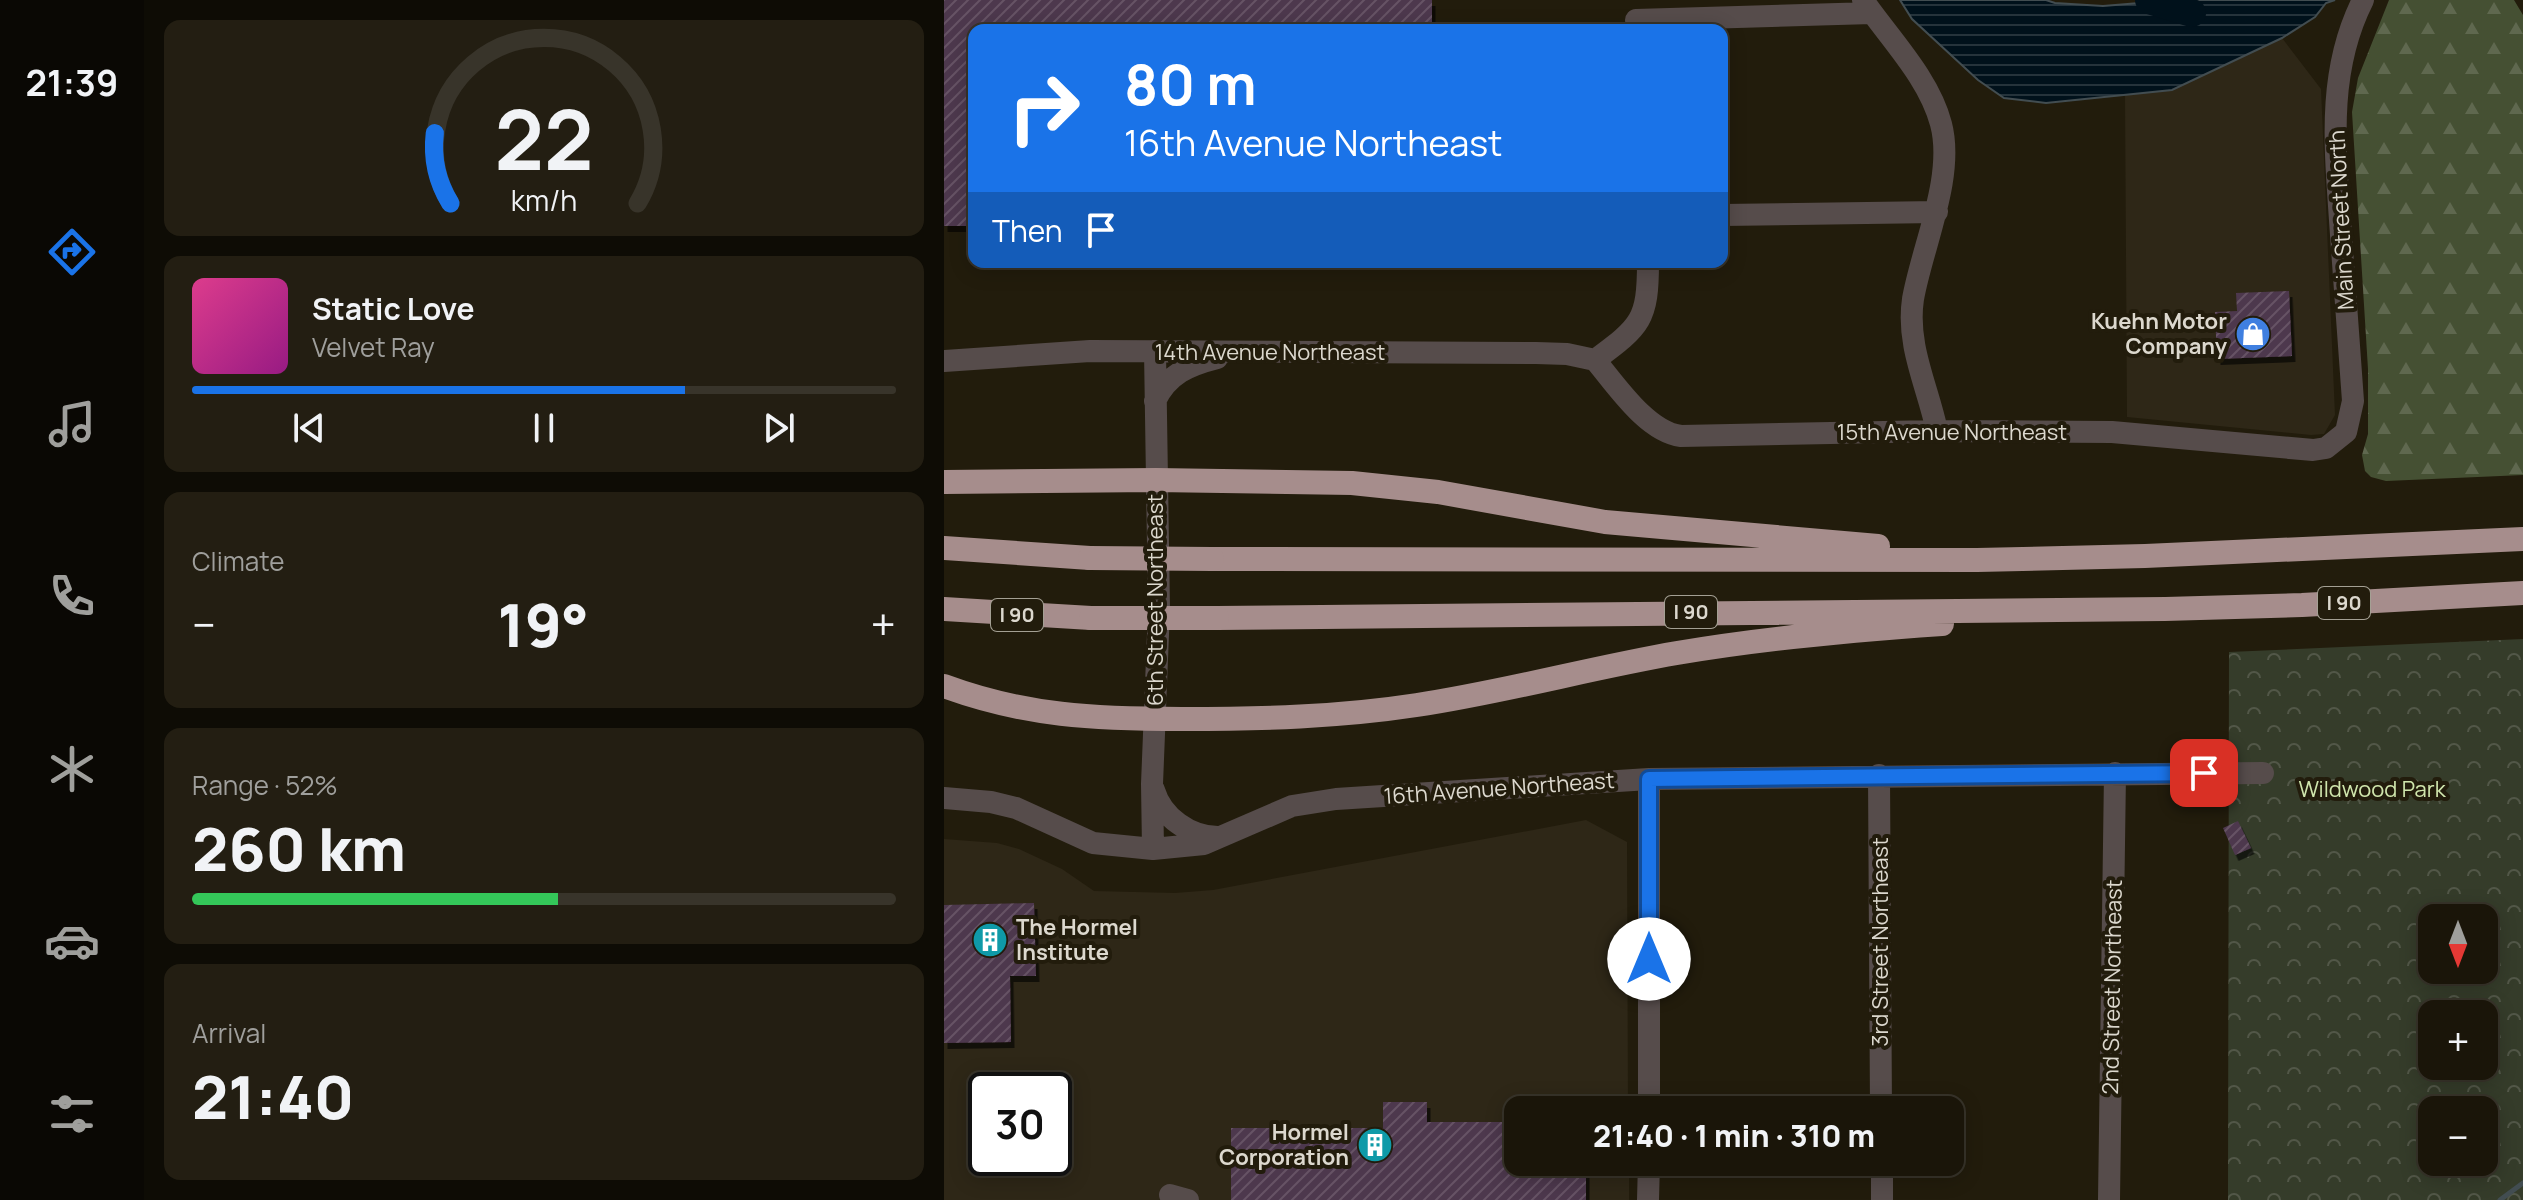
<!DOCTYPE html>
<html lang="en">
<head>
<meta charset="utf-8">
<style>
	:root { --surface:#1a1509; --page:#231e12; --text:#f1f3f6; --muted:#9f9f9c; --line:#38342a; --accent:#1a73e8 }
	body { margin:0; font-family:Manrope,sans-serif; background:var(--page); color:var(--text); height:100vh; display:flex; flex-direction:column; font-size:30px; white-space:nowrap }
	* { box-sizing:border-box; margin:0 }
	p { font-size:26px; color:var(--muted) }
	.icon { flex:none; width:44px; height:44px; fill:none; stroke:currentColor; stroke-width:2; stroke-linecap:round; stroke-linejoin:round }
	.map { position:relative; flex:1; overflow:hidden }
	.sheet { display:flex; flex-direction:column; gap:20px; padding:20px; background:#0e0c05; width:800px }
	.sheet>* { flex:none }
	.banner { position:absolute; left:24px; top:24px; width:760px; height:244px; border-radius:16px; box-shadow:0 4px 20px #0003,0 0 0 2px var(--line); background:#1a73e8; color:#fff; overflow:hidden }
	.needle { width:52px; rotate:180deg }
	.buttons { position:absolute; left:1474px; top:904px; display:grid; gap:16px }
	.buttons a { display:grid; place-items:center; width:80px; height:80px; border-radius:16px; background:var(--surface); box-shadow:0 4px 20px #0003,0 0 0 2px var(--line); font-size:40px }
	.speed { position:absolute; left:24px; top:1072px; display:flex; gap:16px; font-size:40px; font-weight:700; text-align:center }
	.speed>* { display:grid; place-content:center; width:104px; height:104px; border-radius:50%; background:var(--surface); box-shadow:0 4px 20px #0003,0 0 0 2px var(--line); line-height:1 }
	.speed .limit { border:4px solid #111; border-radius:12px; background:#fff; color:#111 }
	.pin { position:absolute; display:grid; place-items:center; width:68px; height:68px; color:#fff; margin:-34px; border-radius:16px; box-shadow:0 4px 12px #0006 }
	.me { position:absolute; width:88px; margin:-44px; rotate:0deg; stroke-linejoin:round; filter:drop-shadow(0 0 6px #0008) }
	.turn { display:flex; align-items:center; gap:28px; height:168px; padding:0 24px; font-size:36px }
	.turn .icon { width:104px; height:104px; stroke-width:2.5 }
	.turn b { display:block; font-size:56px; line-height:68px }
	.then { display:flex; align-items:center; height:76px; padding:0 24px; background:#0003; gap:16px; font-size:30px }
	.big { font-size:60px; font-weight:800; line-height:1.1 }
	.sheet .card { flex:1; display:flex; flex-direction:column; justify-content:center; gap:12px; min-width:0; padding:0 28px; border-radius:16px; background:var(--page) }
	.sheet .dial { align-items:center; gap:0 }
	.dial svg { height:208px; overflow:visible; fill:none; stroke:var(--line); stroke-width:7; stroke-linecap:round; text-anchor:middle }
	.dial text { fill:var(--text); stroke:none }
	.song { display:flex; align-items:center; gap:24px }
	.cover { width:96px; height:96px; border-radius:12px; background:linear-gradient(135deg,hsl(330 70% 55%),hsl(310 70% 35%)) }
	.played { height:8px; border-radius:4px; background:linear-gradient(90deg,var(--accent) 70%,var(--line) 70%) }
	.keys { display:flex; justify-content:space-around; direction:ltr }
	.heat { display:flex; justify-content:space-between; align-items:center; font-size:44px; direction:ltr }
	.charge { height:12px; border-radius:6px; background:linear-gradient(90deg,#34c759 52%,var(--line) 0) }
	.trip { position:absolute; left:560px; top:1096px; width:460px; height:80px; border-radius:16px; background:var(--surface); box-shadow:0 4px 20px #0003,0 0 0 2px var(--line); font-weight:800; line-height:80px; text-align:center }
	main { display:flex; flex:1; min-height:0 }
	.menu { display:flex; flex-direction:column; width:144px; justify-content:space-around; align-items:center; background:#0a0804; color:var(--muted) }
	.menu .icon { width:56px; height:56px }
	.menu .selected { color:var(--accent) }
	.menu b { font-size:36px; color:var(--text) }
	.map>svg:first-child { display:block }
</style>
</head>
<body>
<main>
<nav class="menu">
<b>21:39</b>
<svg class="icon selected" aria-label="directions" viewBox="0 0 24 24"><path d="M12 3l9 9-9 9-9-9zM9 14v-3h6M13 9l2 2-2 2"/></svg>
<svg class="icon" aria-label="music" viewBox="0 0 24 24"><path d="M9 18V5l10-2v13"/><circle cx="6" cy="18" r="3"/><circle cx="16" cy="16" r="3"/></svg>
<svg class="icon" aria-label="phone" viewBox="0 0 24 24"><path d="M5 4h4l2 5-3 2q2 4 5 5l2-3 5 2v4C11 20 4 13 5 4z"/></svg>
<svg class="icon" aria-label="climate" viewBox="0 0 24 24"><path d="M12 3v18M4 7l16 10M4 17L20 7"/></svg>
<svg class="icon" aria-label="car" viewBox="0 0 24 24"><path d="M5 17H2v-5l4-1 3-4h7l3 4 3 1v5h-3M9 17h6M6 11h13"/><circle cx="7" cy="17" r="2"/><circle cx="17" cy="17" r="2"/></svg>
<svg class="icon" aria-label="filters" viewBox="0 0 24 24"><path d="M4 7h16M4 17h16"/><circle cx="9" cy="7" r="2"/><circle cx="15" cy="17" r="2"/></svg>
</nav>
<section class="sheet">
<div class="card dial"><svg viewBox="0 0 100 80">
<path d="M14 69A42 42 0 1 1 86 69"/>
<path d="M14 69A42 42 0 0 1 8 42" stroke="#1a73e8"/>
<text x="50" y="56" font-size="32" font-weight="700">22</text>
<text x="50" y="72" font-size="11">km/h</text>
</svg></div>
<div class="card">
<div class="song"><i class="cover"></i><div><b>Static Love</b><p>Velvet Ray</p></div></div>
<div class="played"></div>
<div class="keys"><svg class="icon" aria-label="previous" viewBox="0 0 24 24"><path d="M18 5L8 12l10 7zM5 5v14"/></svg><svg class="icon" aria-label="pause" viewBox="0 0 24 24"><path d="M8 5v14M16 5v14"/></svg><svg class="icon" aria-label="next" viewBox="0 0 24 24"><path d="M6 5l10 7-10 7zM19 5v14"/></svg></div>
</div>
<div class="card"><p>Climate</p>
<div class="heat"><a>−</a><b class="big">19°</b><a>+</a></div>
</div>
<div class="card"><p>Range · 52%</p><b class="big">260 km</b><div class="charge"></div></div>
<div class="card"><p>Arrival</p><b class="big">21:40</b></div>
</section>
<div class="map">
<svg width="1579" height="1200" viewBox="0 0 1579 1200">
	<defs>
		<pattern id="forest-firs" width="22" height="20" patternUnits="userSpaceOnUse" patternTransform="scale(2)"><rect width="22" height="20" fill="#455033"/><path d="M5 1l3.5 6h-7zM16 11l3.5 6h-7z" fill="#5f684f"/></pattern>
		<pattern id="park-crowns" width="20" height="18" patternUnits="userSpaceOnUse" patternTransform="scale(2)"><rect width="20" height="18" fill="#353c2a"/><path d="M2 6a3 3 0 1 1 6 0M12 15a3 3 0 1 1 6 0" fill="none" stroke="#525748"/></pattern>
		<pattern id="water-rules" width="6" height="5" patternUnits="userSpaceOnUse" patternTransform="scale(2)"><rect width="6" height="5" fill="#00111b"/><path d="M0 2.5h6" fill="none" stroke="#25333b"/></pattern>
		<pattern id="building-hatch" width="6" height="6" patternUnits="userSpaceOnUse" patternTransform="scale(2)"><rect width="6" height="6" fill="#4d374d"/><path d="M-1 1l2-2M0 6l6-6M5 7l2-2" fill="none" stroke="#665365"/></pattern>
		<filter id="shadow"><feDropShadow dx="3.5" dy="6" stdDeviation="0" flood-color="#0009"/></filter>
	</defs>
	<rect width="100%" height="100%" fill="#221c0c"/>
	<path fill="#2e2717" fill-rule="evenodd" d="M1338 38 1377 89 1391 415 1380 434 1367 435 1183 417 1181 95 1228 90Z
		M642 820 683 842 684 1110H574V1162H685V1200H0V839L53 843 75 849 118 869 150 891 231 893 269 890ZM42 1090H110V1158H42Z"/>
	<path fill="url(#forest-firs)" d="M1445 0H1570L1579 15V475L1442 481 1427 477 1421 471 1418 455 1424 434V369L1408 112 1414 78Z"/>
	<path fill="url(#park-crowns)" fill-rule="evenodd" d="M1579 639V1200H1284L1285 652ZM1488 918H1540V970H1488ZM1488 1014H1540V1066H1488ZM1488 1110H1540V1162H1488Z"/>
	<path fill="url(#water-rules)" stroke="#424d51" stroke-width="2" d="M956 0H1102L1111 3 1159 6 1232 0H1391L1382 3 1371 17 1338 38 1228 90 1102 103 1060 98 1034 80 968 19Z"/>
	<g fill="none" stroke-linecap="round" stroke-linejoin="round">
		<path stroke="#424d51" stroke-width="5" d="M1556 1200 1579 1183"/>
		<path stroke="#00111b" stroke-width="28" d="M1205 0 1248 13"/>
	</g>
	<path fill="url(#building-hatch)" filter="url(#shadow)" d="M0 0H488V30H30V226H0Z
		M1345 291 1348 356 1273 359 1271 312 1293 311 1292 293Z
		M1294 821 1307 848 1291 855 1279 828Z
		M90 903 92 976H66L67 1042 0 1043V905Z
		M439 1102H483V1122H574V1162H642V1200H287V1128H439Z"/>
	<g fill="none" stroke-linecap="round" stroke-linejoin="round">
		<path stroke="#564c4b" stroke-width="22" d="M919 0C946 39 985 78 997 124 1011 177 978 247 969 299 962 346 984 387 993 431
			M692 20 928 13
			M778 215 993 212
			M651 360C672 385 703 432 737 436L993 431 1168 432 1369 450 1382 448 1402 432 1409 401C1405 346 1401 291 1397 235 1392 155 1381 75 1419 0
			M651 360C697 326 704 320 704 262
			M0 361 146 351 592 353 623 354 651 360
			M211 401C224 374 245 365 273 358
			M935 775 937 1110
			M210 790C218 817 246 837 274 837
			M0 798 47 802 72 808 149 843 209 849 260 844 348 806 392 799 705 779 1319 773
			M209 849 208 784 215 609 211 351
			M705 1110V779
			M938 1162V1200
			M226 1195 244 1200
			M704 1200 705 1162
			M1165 1200 1171 773"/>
		<path stroke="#a68d8c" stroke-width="24" d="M0 482 212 480 408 483 494 492 661 522 934 546
			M0 548 146 558
			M268 559 1033 560 1201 556 1579 539
			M0 609 147 618
			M273 618 1221 609 1358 605 1579 593
			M0 686C81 716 152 719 238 719 317 719 395 717 473 705 560 692 646 668 733 653 821 638 909 630 998 624"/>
		<path stroke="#a68d8c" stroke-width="24" d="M146 558 268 559
			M147 618H273"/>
	</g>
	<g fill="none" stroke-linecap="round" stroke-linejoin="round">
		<defs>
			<path id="route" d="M705 959V779L1260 773"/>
		</defs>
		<use href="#route" stroke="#114b97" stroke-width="20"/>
		<use href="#route" stroke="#1a73e8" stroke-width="14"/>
	</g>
	<defs>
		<symbol id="shop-disc" viewBox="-11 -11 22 22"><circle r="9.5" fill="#3f7fe0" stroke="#221c0c"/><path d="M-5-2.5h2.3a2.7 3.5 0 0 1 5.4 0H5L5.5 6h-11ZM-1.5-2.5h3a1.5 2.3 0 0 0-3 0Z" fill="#fff"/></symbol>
		<symbol id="building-disc" viewBox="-11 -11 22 22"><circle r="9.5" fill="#0f9aa8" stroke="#221c0c"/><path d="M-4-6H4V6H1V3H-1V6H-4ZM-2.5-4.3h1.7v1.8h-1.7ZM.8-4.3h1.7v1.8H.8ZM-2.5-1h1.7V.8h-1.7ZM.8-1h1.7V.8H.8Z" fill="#fff"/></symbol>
	</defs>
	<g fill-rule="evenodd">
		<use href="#shop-disc" x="1289" y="314" width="40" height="40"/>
		<use href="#building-disc" x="26" y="920" width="40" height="40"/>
		<use href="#building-disc" x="411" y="1125" width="40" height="40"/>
	</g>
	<g text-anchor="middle" stroke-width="8" stroke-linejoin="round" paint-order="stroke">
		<g fill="#221c0c" stroke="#a4a094" stroke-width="2">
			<rect x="1374" y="587" width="52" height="32" rx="6"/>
			<rect x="721" y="596" width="52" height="32" rx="6"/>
			<rect x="47" y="599" width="52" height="32" rx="6"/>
		</g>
		<g font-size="20" font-weight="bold" fill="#dcd8ce">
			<text x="1400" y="610">I 90</text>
			<text x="747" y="619">I 90</text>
			<text x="73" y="622">I 90</text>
		</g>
		<g font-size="22" fill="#dcd8ce" stroke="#221c0c">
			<text transform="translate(1397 220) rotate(-93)" y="8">Main Street North</text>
			<text x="326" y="360">14th Avenue Northeast</text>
			<text x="1008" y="440">15th Avenue Northeast</text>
			<text transform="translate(211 600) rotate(-90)" y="8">6th Street Northeast</text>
			<text transform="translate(555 788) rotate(-4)" y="8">16th Avenue Northeast</text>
			<text transform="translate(936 942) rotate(-90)" y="8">3rd Street Northeast</text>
			<text transform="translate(1168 987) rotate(-89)" y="8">2nd Street Northeast</text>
		</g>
		<g font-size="22" font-weight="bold" fill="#dcd8ce" stroke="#221c0c" text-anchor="end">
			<text x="1283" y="329">Kuehn Motor<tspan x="1283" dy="25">Company</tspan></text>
			<text x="72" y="935" text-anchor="start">The Hormel<tspan x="72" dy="25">Institute</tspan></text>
			<text x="405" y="1140">Hormel<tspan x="405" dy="25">Corporation</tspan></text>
		</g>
		<g font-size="22" fill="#d0e6ad" stroke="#221c0c">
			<text x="1428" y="797">Wildwood Park</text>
		</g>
	</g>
</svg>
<div class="buttons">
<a><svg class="needle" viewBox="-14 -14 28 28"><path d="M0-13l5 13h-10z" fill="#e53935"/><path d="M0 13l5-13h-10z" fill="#9f9f9c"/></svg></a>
<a>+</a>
<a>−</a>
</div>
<div class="speed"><div class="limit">30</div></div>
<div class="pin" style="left:1260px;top:773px;background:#d93025"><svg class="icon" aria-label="arrive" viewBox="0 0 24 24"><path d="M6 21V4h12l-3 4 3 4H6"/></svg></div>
<svg class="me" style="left:705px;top:959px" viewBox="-20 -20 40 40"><circle r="19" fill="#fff"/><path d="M0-13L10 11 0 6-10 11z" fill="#1a73e8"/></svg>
<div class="trip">21:40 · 1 min · 310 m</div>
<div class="banner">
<div class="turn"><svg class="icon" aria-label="right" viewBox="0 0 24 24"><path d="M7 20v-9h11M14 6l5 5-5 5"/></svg><div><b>80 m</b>16th Avenue Northeast</div></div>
<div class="then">Then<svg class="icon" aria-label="arrive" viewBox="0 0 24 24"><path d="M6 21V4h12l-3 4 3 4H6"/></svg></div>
</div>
</div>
</main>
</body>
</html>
